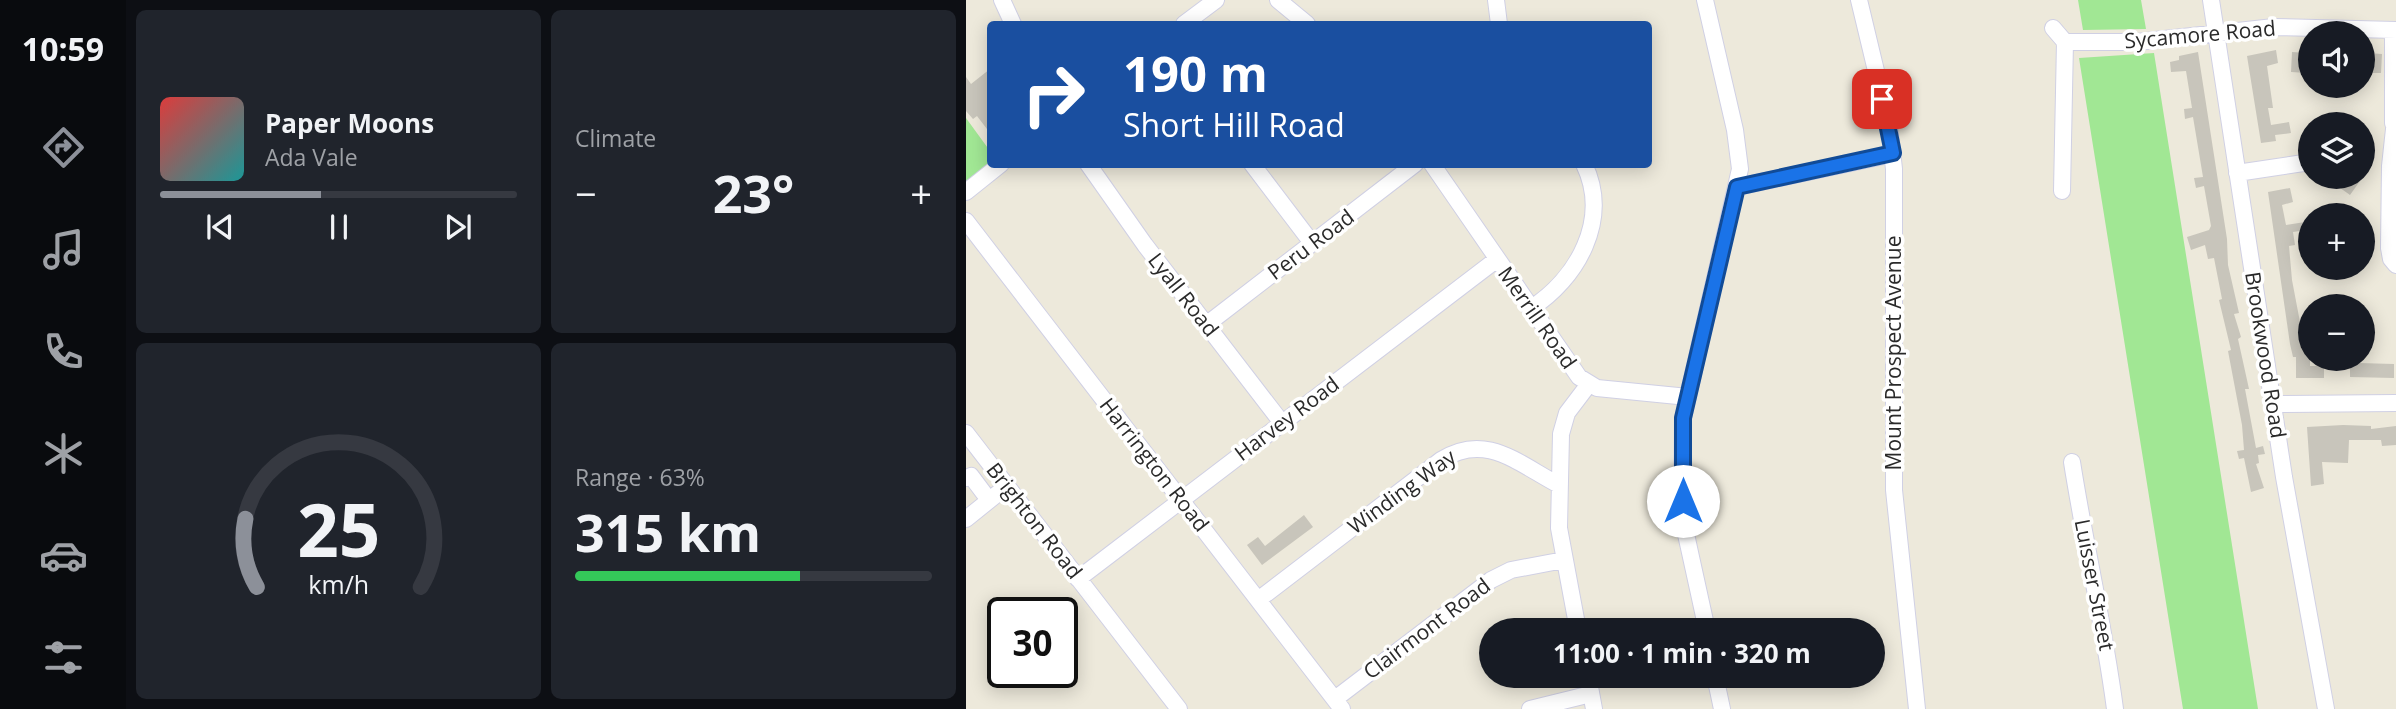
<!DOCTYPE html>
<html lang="en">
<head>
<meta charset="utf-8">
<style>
	:root { --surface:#171b24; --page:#20242c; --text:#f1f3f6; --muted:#9ea1a6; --line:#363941; --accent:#8c9099 }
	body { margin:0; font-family:"Open Sans",sans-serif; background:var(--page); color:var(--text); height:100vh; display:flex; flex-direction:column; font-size:26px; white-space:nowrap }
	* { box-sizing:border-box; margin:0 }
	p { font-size:23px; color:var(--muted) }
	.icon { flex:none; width:38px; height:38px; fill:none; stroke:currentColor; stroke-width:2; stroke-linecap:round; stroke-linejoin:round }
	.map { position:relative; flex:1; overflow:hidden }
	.details { display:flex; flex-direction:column; gap:10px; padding:10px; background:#0d0f14; width:840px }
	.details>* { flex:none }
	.hud { position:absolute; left:21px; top:21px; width:665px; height:147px; border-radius:7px; box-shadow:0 4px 18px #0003; background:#1a4fa0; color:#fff; overflow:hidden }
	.buttons { position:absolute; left:1332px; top:21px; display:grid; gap:14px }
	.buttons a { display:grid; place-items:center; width:77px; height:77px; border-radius:50%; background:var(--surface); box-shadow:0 4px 18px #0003; font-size:35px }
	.speed { position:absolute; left:21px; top:597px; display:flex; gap:14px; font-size:35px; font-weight:700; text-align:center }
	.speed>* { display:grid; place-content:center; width:91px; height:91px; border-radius:50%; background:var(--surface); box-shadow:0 4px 18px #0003; line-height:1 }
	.speed .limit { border:4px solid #111; border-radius:10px; background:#fff; color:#111 }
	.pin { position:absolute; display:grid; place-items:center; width:60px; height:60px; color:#fff; margin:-30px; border-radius:14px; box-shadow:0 4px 10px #0006 }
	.me { position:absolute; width:77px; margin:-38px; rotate:0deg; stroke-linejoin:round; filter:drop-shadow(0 0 5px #0008) }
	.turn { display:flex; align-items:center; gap:24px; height:147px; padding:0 21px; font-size:32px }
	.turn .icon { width:91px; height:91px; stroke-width:2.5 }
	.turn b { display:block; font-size:49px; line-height:60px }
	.big { font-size:52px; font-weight:700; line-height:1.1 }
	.details .widget { flex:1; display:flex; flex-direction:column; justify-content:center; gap:10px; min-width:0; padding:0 24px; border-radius:10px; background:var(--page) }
	.details .dial { align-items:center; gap:0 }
	.dial svg { height:182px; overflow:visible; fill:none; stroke:var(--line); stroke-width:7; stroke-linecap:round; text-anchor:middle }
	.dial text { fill:var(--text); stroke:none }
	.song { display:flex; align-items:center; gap:21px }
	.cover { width:84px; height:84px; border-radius:10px; background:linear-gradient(135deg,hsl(0 70% 55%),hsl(180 70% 35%)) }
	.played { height:7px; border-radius:4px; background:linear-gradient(90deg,var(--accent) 45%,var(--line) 45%) }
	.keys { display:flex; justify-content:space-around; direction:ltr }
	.heat { display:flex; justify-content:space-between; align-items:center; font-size:38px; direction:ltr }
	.charge { height:10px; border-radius:5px; background:linear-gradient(90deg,#34c759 63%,var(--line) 0) }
	.details .tiles { flex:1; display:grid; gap:10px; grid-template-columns:repeat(2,1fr) }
	.trip { position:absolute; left:513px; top:618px; width:406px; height:70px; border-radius:35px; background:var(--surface); box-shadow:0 4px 18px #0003; font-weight:700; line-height:70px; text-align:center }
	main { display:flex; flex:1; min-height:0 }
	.tab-bar { display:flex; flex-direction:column; width:126px; justify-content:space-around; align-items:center; background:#090b0e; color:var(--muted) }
	.tab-bar .icon { width:49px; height:49px }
	.tab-bar .on { color:var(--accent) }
	.tab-bar b { font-size:32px; color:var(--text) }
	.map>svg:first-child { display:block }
</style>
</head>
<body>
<main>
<nav class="tab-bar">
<b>10:59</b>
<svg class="icon on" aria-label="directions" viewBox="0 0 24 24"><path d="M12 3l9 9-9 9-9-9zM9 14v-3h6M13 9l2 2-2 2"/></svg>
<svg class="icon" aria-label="music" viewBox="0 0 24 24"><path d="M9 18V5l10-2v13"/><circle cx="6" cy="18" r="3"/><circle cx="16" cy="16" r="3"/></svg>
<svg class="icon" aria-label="phone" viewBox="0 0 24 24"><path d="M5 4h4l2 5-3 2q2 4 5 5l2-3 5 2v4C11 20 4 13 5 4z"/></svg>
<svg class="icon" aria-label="climate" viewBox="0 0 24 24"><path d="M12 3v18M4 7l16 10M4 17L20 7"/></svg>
<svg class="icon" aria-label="car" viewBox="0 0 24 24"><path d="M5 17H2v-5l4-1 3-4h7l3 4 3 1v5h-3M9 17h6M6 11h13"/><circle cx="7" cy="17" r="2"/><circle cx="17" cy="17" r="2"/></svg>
<svg class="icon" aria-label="filters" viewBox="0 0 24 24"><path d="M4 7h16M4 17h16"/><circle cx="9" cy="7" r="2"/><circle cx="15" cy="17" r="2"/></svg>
</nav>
<section class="details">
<div class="tiles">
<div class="widget">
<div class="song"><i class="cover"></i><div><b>Paper Moons</b><p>Ada Vale</p></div></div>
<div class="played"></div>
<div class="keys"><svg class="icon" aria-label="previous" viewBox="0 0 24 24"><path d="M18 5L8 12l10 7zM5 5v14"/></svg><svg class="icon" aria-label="pause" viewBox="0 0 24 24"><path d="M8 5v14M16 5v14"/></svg><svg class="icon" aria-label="next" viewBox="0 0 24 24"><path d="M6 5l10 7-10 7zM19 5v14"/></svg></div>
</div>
<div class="widget"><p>Climate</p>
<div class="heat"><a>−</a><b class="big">23°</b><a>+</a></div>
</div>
<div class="widget dial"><svg viewBox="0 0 100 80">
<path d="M14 69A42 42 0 1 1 86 69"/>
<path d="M14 69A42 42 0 0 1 9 39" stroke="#8c9099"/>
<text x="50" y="56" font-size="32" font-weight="700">25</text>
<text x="50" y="72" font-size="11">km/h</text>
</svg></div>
<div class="widget"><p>Range · 63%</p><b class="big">315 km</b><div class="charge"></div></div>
</div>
</section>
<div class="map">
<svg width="1430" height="709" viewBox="0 0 1430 709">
	<rect width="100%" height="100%" fill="#ede9db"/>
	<path fill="#a1e794" d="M1112 0H1175L1180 29 1117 30Z
		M1188 53 1292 709H1217L1113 58Z
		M0 118 24 151V163L0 182Z"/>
	<path fill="#c8c5bb" d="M1310 50 1312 63 1301 66 1307 108H1302L1305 125 1323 122 1325 133 1309 135 1310 141 1295 143 1281 56Z
		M1232 52 1261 239 1262 265 1273 313 1268 314 1275 337 1272 339 1283 389H1279L1290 448 1297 446 1299 454 1292 455 1293 463 1290 464 1298 488 1285 492 1278 458 1273 459 1271 451 1278 450 1276 425 1262 351 1265 350 1253 300 1256 299 1248 258 1242 259 1239 245 1225 250 1221 237 1243 230 1245 226 1238 186 1230 188 1228 178 1237 177 1227 117 1219 119 1218 109 1226 108 1220 71 1205 72 1204 62 1213 60V56Z
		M1326 52 1342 53 1341 73 1325 72Z
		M1401 53 1416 54 1415 73H1401Z
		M24 69V133L11 116 7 119 0 111V77L5 84Z
		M1376 177H1388L1394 181 1384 195 1370 185Z
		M1324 188 1327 202 1316 205 1320 225 1339 222 1340 230 1327 232 1329 245 1323 246 1326 280 1337 338 1342 337 1344 346V366H1358V378H1330V357H1327L1324 344 1302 192Z
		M1384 359H1393V363L1428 364V378L1384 377Z
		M1377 425 1405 426V429L1430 426V445L1416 446 1415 440H1383L1382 463 1356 462 1358 484 1345 486 1341 427Z
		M338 515 347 527 296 565 281 545 292 537 299 546Z"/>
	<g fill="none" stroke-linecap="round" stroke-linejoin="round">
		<defs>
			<path id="minor" d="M36 0 47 24
				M312 0 341 24
				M530 0 533 24
				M739 0 769 130 774 169 717 418 716 516 741 630
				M893 0 923 125 928 169V490L951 709
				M1245 0 1318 477 1360 709
				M218 24 250 0
				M1087 28 1099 42H1171L1308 27 1430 30
				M1427 30V123L1430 130
				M1428 129 1424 166 1423 248 1425 259 1430 265
				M122 164 179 245 316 423
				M286 164 346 243
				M466 164 613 377 631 388 722 397
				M1271 173 1344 162
				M771 187 927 154
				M1096 191 1099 42
				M0 192 35 164
				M0 221 376 709
				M564 309C611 279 645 220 618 164
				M240 325 449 164
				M1308 404 1430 403
				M0 433 213 709
				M1106 462C1119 545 1138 625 1149 709
				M0 478 5 476 23 500
				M0 519 41 486
				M112 579 530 260
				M292 600 475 460C520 432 551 463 593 485
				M612 630 593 528 595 434 601 413 623 384
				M622 676 628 709
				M749 676 756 709
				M369 699 525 580 545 570 598 560
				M564 709 625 694"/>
		</defs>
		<use href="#minor" stroke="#d0d0e4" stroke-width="18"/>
		<use href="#minor" stroke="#fff" stroke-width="16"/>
	</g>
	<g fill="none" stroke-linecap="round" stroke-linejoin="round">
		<defs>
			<path id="route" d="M717 501V418L771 187 927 153 916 99"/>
		</defs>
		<use href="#route" stroke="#114b97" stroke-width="18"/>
		<use href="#route" stroke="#1a73e8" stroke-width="12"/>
	</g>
	<g text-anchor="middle" stroke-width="7" stroke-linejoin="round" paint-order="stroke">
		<g font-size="21" fill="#2a2a2a" stroke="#fff">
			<text transform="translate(1234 35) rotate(-5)" y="7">Sycamore Road</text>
			<text transform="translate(345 245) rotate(-37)" y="7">Peru Road</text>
			<text transform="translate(217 295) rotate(52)" y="7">Lyall Road</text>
			<text transform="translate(571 318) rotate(55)" y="7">Merrill Road</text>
			<text transform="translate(928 353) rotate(-90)" y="7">Mount Prospect Avenue</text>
			<text transform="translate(1299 355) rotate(81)" y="7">Brookwood Road</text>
			<text transform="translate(321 419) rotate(-37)" y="7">Harvey Road</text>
			<text transform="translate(188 465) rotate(52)" y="7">Harrington Road</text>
			<text transform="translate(436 492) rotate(-36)" y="7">Winding Way</text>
			<text transform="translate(68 521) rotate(52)" y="7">Brighton Road</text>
			<text transform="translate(1128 585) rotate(79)" y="7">Luisser Street</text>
			<text transform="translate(461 629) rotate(-37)" y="7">Clairmont Road</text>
		</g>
	</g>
</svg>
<div class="buttons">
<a><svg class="icon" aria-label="sound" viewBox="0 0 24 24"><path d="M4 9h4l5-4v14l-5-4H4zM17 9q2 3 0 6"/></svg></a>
<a><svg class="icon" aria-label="layers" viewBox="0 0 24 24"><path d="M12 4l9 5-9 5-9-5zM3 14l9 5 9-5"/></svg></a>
<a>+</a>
<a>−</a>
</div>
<div class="speed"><div class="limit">30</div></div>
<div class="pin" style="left:916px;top:99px;background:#d93025"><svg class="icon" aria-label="arrive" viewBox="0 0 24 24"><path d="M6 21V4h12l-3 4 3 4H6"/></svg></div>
<svg class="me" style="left:717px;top:501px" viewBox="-20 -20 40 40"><circle r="19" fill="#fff"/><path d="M0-13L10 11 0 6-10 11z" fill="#1a73e8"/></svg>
<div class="trip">11:00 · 1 min · 320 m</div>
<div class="hud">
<div class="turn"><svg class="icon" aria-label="right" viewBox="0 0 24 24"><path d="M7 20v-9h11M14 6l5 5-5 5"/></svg><div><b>190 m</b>Short Hill Road</div></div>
</div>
</div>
</main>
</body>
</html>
